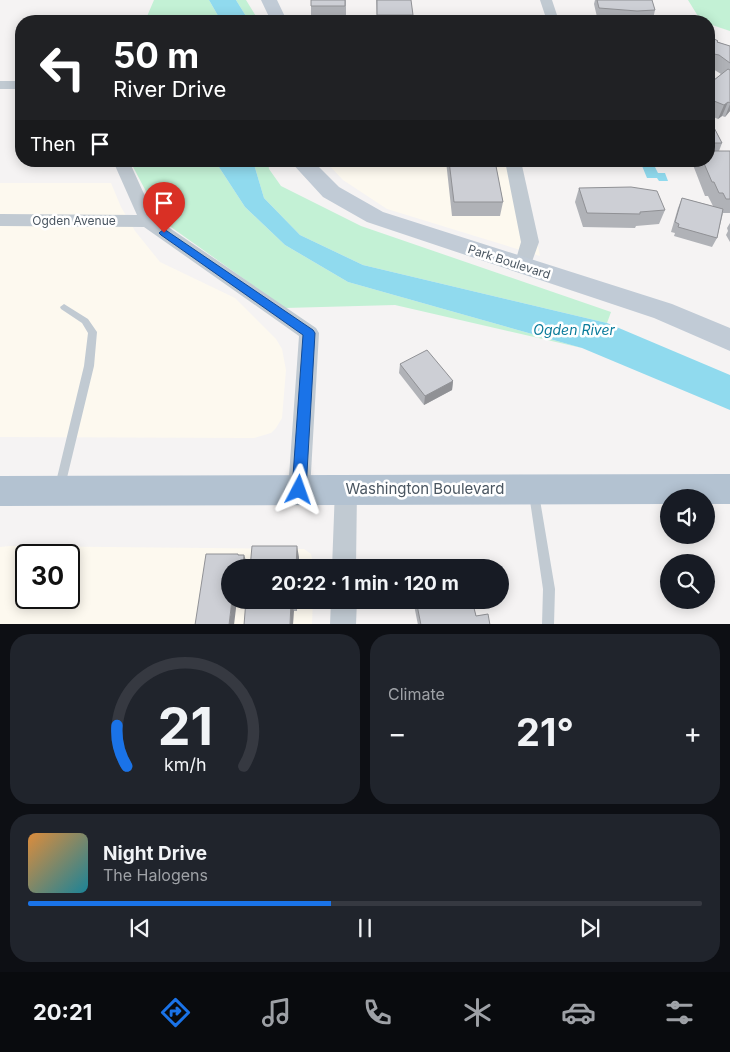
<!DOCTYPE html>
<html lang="en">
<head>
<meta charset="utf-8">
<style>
	:root { --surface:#171b24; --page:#20242c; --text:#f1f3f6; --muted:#9ea1a6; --line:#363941; --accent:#1a73e8 }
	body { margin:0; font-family:Inter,sans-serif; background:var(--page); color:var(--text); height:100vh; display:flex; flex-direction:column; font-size:19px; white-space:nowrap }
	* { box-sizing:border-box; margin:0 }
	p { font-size:16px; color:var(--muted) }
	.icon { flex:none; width:28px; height:28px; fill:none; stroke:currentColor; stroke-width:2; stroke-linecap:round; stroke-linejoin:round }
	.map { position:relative; height:624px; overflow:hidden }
	.drawer { display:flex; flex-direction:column; gap:10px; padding:10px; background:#0d0f14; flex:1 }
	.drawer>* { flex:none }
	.hud { position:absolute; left:15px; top:15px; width:700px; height:152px; border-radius:20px; box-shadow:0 2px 12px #0003; background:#202124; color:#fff; overflow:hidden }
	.buttons { position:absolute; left:660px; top:489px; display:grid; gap:10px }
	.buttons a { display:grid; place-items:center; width:55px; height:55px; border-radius:50%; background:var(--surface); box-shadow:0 2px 12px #0003; font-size:25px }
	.speed { position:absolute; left:15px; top:544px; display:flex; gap:10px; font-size:25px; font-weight:700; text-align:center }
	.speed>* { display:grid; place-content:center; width:65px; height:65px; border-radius:50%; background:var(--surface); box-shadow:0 2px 12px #0003; line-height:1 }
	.speed .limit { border:2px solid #111; border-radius:8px; background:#fff; color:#111 }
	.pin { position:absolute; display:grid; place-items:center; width:42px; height:42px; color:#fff; margin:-51px -21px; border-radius:50% 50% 50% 0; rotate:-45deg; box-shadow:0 0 5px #0007 }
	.pin .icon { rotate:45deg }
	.me { position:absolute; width:55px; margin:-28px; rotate:4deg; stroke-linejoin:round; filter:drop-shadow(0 0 4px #0008) }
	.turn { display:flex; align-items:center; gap:18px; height:105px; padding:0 15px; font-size:22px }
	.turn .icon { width:65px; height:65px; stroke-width:2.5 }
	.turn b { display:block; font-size:35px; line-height:42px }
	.then { display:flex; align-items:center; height:48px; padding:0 15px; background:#0003; gap:10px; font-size:19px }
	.big { font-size:38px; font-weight:700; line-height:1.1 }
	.drawer .tile { flex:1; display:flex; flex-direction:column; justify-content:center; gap:8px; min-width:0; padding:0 18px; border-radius:20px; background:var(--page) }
	.drawer .dial { align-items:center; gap:0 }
	.dial svg { height:130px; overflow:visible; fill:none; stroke:var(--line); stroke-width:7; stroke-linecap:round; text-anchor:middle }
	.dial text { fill:var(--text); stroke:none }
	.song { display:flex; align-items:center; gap:15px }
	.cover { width:60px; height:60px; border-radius:8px; background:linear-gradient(135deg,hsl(30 70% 55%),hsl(190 70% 35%)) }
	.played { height:5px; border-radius:2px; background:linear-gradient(90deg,var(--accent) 45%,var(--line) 45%) }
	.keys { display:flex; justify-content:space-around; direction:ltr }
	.heat { display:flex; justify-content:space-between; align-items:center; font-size:28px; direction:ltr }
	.drawer .tiles { flex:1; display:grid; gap:10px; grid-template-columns:1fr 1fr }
	.tile:last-child { grid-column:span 2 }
	.trip { position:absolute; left:221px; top:559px; width:288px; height:50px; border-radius:25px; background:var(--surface); box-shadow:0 2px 12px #0003; font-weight:700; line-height:50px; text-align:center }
	.tab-bar { display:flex; height:80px; justify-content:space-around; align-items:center; background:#090b0e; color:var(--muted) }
	.tab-bar .icon { width:35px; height:35px }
	.tab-bar .active { color:var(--accent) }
	.tab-bar b { font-size:22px; color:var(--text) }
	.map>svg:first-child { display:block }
</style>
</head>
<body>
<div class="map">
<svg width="730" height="625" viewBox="0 0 730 625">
	<rect width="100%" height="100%" fill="#f5f3f3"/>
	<path fill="#fdf9ef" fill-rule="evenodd" d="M325 161H521L540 256 387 209 343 180Z
		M0 183H111L121 207 135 231 160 262 235 298 276 339 282 349 286 370 282 418 276 428 271 433 254 438 0 437Z
		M10 546 304 549 311 554 314 567 230 568V600H313L312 624H0V547ZM26 555H69V598H26Z"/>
	<path fill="#c3f1d5" d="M154 0H209L221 21H145Z
		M236 0H246L259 21H249Z
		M688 0H730V31L709 24V21H701Z
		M130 161H215L245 207 285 245 348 282 582 348 395 305 285 308 161 220Z
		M253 161H268L269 169 281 186 361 226 611 312 607 323 363 265 300 235 264 198Z"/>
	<path fill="#90daee" d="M209 0H236L249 21H221Z
		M215 161H253L264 198 300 235 363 265 607 323 730 375V410L582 348 348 282 285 245 245 207Z
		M640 161H656L659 167H655L658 173H665L668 181H659L657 178H647Z"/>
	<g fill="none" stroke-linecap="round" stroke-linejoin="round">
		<path fill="#c1cad2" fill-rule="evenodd" d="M64 304 88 319 97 332 94 366 65 486 64 489 60 491 56 489 55 486 84 366 88 333 82 323 61 309 60 307Z
			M534 489 538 491 539 494 555 589 554 625H542L543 589 529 494 530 491Z"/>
		<path fill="#c1cad2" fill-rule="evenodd" d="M540 0H552L559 21H547Z
			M0 81H21V89H0Z
			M113 161H129L155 218 316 328 319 333 310 490 307 497 299 500 291 497 288 490 299 336 144 227 0 226V214L137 215Z
			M505 161H521L539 242 529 270 523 272 517 270 514 266 521 242Z
			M346 479 354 482 357 489 356 568H332L335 489 338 482Z
			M331 600H357L356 625H330Z"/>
		<path fill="#c1cbd6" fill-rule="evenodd" d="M261 0H277L287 21H271Z
			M290 161H313L339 187 383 212 672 304 730 328V351L654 318 367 222 323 197Z"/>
		<path fill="#b3c2d1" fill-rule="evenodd" d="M730 474V504H706V498H669V504L0 506V476Z"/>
	</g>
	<path fill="#b0b2b7" d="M346 0V19H311V6Z
		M376 0H411L412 21H377Z
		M595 0H652L655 10 653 19 637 20 638 21H607L608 18 597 17 594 4Z
		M709 36 718 42 730 46V111L725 117 722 116 718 119 709 115V84L721 74 713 69 709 67Z
		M709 118 722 143 719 151H730V213H723L717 238 712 247 674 236 675 233 671 232 678 208 682 198 713 206 708 196H705L693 165 694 161H709Z
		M446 161H495L503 202 500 216H452Z
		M579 188 665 210 659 224 636 226 635 228 583 227 575 202Z
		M730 223V242L726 235 728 231 727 228Z
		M400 364 453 381 452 390 424 405 399 373Z
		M246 600H297V611H294Z
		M413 600H472L476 616 490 625H418Z"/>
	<path fill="#909195" d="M728 102 722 116 718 119 724 105Z
		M730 104V111L725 117Z
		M453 381 452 390 424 405 425 396Z
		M297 546 299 557V568H296Z
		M244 555 248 566 247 568H243Z
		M232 600H237L234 625H229Z
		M295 600H297V611L295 602Z
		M291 602 294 611 293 625H290Z"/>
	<path fill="#cdcfd5" stroke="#909195" d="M311 0H345V6H311Z
		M377 0H411L413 15H377Z
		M597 0H652L655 10 637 11 599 8Z
		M608 16H635L638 21H610Z
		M709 36 718 41 717 42 730 46V63L719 55 709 53Z
		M728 69 730 70V103L728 102 724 105 709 99V84Z
		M709 118 722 143H709Z
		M709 151H730V199H726L723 193H719L714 182H712L703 161H709Z
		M449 161H495L503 202H454Z
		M631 187 657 191 665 210 640 212V214L587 213 579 188Z
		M682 198 723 209 717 238 678 227 679 224 675 222Z
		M427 350 453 381 425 396 400 364Z
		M252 546H297L296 568H250Z
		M206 554H238V555H244L243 568H230V600H232L229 625H195Z
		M246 600H295V602H291L290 625H244Z
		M416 600H472L476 616 488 614 490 625H421Z"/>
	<path fill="#1a73e8" stroke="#114b97" d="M164 229 313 330 315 333 306 490 304 494 299 496 294 494 292 490 303 335 161 235 159 233Z"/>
	<g text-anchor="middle" stroke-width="5" stroke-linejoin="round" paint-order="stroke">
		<g font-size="12" fill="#4a5661" stroke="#fff">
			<text x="74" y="225">Ogden Avenue</text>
			<text transform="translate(509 262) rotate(18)" y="4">Park Boulevard</text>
		</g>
		<g font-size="14" font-style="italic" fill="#0c7c9b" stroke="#fff">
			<text x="574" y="335">Ogden River</text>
		</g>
		<g font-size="15" fill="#4a5661" stroke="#fff">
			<text x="425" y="494">Washington Boulevard</text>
		</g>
	</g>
</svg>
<div class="buttons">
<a><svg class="icon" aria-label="sound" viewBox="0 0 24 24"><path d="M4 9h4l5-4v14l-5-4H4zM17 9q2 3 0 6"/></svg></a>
<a><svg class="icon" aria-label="search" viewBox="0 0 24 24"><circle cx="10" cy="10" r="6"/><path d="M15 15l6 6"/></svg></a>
</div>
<div class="speed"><div class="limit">30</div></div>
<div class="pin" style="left:164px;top:233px;background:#d93025"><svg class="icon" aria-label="arrive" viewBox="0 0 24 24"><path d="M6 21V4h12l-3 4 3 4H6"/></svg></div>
<svg class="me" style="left:299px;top:490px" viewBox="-20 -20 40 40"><path d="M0-17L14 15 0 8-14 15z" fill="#1a73e8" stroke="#fff" stroke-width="4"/></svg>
<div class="trip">20:22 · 1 min · 120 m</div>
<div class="hud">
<div class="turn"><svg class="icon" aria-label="left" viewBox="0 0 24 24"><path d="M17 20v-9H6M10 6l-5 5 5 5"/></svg><div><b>50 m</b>River Drive</div></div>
<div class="then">Then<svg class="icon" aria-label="arrive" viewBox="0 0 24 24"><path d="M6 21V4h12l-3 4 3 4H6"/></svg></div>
</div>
</div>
<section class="drawer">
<div class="tiles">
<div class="tile dial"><svg viewBox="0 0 100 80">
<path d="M14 69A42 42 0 1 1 86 69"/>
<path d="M14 69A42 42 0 0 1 8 44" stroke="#1a73e8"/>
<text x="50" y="56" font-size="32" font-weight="700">21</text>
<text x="50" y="72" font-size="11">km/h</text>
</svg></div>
<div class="tile"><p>Climate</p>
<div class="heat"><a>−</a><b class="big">21°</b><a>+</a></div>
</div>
<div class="tile">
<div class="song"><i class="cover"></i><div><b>Night Drive</b><p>The Halogens</p></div></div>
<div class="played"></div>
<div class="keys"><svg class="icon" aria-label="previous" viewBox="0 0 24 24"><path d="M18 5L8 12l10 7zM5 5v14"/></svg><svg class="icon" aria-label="pause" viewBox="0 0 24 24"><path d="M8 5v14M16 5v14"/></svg><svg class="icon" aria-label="next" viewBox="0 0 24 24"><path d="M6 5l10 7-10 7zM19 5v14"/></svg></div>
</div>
</div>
</section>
<nav class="tab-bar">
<b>20:21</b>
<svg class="icon active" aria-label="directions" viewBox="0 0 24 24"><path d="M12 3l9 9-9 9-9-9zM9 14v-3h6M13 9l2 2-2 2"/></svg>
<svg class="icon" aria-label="music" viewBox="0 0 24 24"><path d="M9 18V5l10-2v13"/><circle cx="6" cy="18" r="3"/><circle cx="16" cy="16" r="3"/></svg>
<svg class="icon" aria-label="phone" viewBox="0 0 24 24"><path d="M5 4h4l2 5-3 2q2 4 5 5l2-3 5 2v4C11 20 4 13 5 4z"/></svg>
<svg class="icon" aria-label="climate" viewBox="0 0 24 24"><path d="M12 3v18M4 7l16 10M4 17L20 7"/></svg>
<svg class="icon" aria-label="car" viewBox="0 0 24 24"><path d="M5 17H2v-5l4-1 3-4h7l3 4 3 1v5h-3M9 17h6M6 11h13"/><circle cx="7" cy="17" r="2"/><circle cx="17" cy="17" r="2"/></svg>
<svg class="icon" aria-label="filters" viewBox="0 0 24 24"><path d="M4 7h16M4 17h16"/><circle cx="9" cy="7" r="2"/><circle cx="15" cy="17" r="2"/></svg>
</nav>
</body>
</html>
